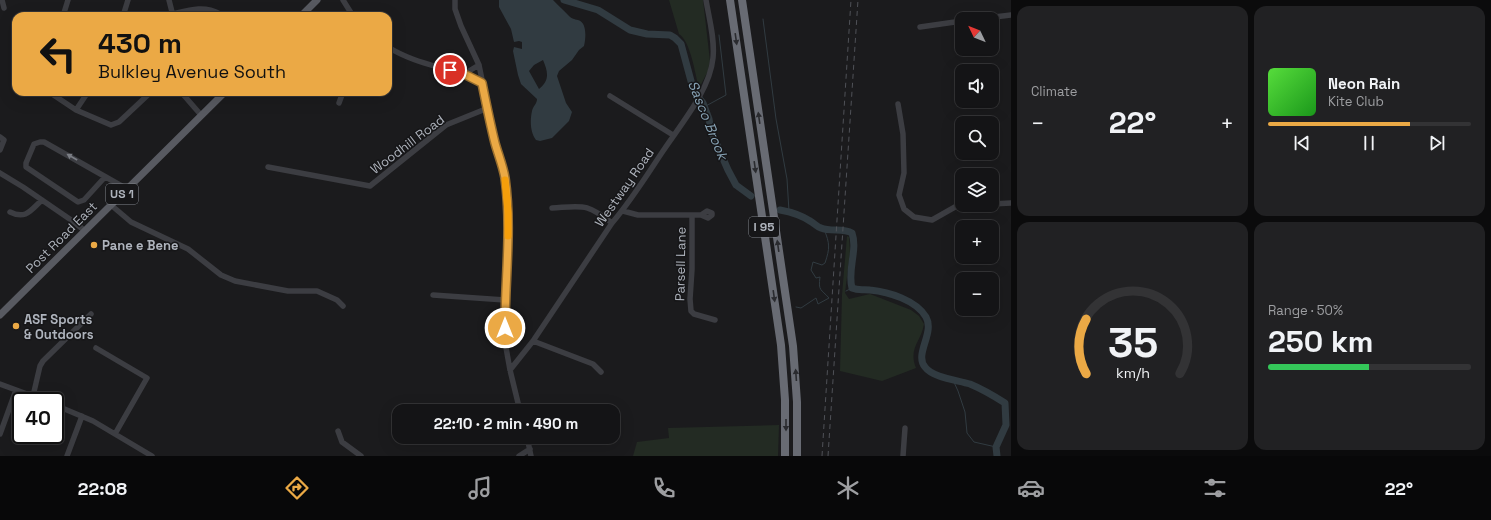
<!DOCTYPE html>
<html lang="en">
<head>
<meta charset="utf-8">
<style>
	:root { --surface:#141416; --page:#212123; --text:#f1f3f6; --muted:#9d9ea1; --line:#333335; --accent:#eba945 }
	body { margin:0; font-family:"Space Grotesk",sans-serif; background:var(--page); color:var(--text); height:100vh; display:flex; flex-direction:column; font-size:15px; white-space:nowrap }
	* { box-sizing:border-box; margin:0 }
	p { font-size:13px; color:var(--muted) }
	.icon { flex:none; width:22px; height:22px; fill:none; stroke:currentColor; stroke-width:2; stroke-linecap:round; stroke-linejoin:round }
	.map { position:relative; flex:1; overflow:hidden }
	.side { display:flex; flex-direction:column; gap:6px; padding:6px; background:#0b0b0c; width:480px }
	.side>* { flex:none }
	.banner { position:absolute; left:12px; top:12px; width:380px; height:84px; border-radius:12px; box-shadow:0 4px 16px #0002,0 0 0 1px var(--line); background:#eba945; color:#111; overflow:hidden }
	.needle { width:26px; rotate:313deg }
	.buttons { position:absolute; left:955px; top:12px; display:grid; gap:8px }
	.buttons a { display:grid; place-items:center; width:44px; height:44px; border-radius:8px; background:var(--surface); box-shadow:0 4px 16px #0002,0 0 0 1px var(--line); font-size:20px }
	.speed { position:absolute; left:12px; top:392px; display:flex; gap:8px; font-size:20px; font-weight:700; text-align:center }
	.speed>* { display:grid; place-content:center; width:52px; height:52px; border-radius:50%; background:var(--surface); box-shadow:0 4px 16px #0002,0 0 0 1px var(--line); line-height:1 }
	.speed .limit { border:2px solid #111; border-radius:6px; background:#fff; color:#111 }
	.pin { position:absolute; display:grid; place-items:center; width:34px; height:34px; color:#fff; margin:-17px; border:2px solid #fff; border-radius:50%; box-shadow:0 1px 4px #0007 }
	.me { position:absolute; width:44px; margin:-22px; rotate:0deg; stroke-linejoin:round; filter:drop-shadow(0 0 3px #0008) }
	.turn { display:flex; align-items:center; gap:14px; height:84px; padding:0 20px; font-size:18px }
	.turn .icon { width:52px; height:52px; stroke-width:2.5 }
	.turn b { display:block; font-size:28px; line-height:34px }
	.big { font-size:30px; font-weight:700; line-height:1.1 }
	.side .tile { flex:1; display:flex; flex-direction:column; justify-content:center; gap:6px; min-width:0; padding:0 14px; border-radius:12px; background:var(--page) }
	.side .dial { align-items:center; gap:0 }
	.dial svg { height:104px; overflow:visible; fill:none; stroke:var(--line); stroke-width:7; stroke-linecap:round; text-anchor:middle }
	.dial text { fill:var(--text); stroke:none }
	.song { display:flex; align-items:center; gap:12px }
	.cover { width:48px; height:48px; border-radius:6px; background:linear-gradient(135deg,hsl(110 70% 55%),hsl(120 70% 35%)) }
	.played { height:4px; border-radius:2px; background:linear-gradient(90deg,var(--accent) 70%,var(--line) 70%) }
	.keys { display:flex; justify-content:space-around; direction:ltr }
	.heat { display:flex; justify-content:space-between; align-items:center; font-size:22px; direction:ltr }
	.charge { height:6px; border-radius:3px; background:linear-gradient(90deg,#34c759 50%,var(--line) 0) }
	.side .tiles { flex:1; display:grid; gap:6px; grid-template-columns:repeat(2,1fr) }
	.trip { position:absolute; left:392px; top:404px; width:228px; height:40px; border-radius:12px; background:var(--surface); box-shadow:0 4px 16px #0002,0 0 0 1px var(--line); font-weight:700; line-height:40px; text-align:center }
	.menu { display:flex; height:64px; justify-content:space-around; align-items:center; background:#080809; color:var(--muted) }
	.menu .icon { width:28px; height:28px }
	.menu .selected { color:var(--accent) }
	.menu b { font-size:18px; color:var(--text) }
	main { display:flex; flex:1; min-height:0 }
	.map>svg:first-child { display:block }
</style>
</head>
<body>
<main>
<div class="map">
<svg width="1011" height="456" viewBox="0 0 1011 456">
	<rect width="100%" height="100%" fill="#1b1b1d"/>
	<path fill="#232b23" d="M669 0H703L710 61 708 71 699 88C695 74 691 42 679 34Z
		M847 236 849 237 850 252 845 293 849 299 870 294 911 310 919 316 924 324C921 342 908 348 916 368L882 381 840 371 842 295Z
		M779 425 778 456H633L637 442 669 438 668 428Z"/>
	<path fill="#313b41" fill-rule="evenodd" d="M499 0H553C558 5 564 11 569 16 572 19 574 19 578 20 587 22 586 38 584 46L579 50 572 60 559 71 557 76 566 103 572 112 569 121 552 138 540 141 536 140C530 132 530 120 532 111 533 106 537 104 537 99L521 84 518 75 513 51 514 47 522 49V42L519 41 514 42 511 29 499 7ZM543 60C548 72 550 80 539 89L529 71 534 65Z"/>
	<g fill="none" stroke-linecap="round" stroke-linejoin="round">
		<path stroke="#313b41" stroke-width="1" d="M763 19 776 119 787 179 789 211
			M704 107 726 95 719 35
			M846 291 852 288
			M796 307 801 308 816 298 818 304 829 298C821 289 818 291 820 277L816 278 811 270 813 262 822 265 825 263C830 248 830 244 824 229
			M953 380 958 391 965 412 967 433 974 442 996 447"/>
		<path stroke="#313b41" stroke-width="7" d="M564 0 598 10 630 30 647 34 670 35 675 38 681 44 694 92 703 103 709 119 711 131 728 170 736 185 751 196
			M780 210C791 212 801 215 810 221 814 223 817 227 821 228 831 232 843 228 852 233 858 250 847 270 852 288 859 291 863 289 870 290 889 292 916 300 926 317 935 333 914 354 925 367 933 378 957 380 970 384 982 389 994 396 1005 403L1006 425 996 447 997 456"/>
		<path stroke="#3c3d42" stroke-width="5.5" d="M2 0 4 8
			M169 0 173 16
			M343 0 353 16
			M455 0V9L461 26 479 65 493 133 504 177 508 212V248L505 300V342L510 370 520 411
			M173 14C189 10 204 5 220 14
			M63 16 68 0
			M123 16 128 0
			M978 19 1011 15
			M920 27 962 21
			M388 47C418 66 451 67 482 83
			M464 74 479 65
			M49 92 76 110 111 125 119 122 151 92
			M181 92 201 115
			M610 96 673 135
			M339 103 343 92
			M898 104 903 134 904 173 899 195 904 209 914 217 932 220 962 203
			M76 110 88 92
			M0 137 4 140 0 150
			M268 167 370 186 446 125 488 108
			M0 173 23 187 74 222 85 231
			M105 177 84 200 78 202 29 169 26 167V163L34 144 40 142H44L127 189
			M992 204 1011 203
			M111 205 131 222 188 249 221 275 235 281 288 291H317L337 300 343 306
			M552 208C584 206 586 203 612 223
			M623 211 638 215H701L707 211 712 213V215L708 218 701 215
			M10 212C26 220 31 210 42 200
			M692 215V269L690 299 691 311 694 314 715 320
			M433 295 505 300
			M533 341 593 364 601 372
			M96 348 147 378 115 434
			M510 370 533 341 612 223C631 201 647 175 663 151 681 124 710 90 713 58 715 39 709 18 706 0
			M0 384 46 401
			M33 396 40 366 43 361 91 314
			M55 405 93 421 152 456
			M338 431 342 442 361 456
			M0 434 16 390
			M527 437 531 456
			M67 456 82 416
			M519 456 530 449
			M903 456 905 428"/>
		<path stroke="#585a61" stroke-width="7" d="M301 16 317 0
			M0 315 225 92"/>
		<path stroke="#686b73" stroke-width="8" d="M730 0 781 345 785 400V456
			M742 0 793 346 797 402V456"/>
		<path stroke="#4f5157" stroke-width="1" stroke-dasharray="5 4" stroke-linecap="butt" d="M822 456 851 0
			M828 456 858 0"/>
	</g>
	<defs><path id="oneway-solid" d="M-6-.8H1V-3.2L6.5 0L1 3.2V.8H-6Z"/></defs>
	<g fill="#2a2b2f">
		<use href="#oneway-solid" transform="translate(736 39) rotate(82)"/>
		<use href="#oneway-solid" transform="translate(759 118) rotate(-98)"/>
		<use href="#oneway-solid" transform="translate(755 167) rotate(82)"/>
		<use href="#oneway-solid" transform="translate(778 246) rotate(-98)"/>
		<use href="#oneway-solid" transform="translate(774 296) rotate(82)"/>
		<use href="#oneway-solid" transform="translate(796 375) rotate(-94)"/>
		<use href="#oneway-solid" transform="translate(786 425) rotate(90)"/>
	</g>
	<use fill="#7b7e85" href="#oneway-solid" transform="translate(72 157) rotate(-150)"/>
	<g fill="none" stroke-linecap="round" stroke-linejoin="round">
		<defs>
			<path id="route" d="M450 70 464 74 482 83C486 103 490 123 495 143 498 154 503 166 505 178 512 228 505 278 505 328"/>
		</defs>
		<use href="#route" stroke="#996e2d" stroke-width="10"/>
		<use href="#route" stroke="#eba945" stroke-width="7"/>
		<path stroke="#f59e0b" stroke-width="7" d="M505 180 508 212V236"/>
	</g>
	<g fill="#eba945" stroke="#161618" stroke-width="1.5">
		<circle cx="94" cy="245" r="4"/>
		<circle cx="16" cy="326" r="4"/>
	</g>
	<g text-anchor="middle" stroke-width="3" stroke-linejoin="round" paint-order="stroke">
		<g fill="#161618" stroke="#80848b" stroke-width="1">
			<rect x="106" y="184" width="32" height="20" rx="3"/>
			<rect x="749" y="217" width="30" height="20" rx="3"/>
		</g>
		<g font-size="12" font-weight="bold" fill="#aeb3bc">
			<text x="122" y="198">US 1</text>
			<text x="764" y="231">I 95</text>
		</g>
		<g font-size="13" fill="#aeb3bc" stroke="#161618">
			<text transform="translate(407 144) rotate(-37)" y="5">Woodhill Road</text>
			<text transform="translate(624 187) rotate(-55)" y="5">Westway Road</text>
			<text transform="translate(61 237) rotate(-45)" y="5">Post Road East</text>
			<text transform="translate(680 264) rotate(-89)" y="5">Parsell Lane</text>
		</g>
		<g font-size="13" font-weight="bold" fill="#aeb3bc" stroke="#161618" text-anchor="start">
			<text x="102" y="250">Pane e Bene</text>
			<text x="24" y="324">ASF Sports<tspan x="24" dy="15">&amp; Outdoors</tspan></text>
		</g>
		<g font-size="14" font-style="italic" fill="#87a2b4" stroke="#161618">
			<text transform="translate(708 120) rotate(68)" y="5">Sasco Brook</text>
		</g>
	</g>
</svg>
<div class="buttons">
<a><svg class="needle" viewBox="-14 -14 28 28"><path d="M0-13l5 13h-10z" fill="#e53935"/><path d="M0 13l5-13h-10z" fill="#9d9ea1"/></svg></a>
<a><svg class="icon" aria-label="sound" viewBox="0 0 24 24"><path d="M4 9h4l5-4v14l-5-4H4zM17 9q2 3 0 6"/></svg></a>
<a><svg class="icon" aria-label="search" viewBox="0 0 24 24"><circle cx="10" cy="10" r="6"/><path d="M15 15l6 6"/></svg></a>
<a><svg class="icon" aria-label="layers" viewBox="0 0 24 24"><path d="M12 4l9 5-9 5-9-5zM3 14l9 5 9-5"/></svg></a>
<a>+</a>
<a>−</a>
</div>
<div class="speed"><div class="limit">40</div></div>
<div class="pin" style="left:450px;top:70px;background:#d93025"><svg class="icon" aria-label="arrive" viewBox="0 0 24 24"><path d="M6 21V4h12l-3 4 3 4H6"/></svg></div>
<svg class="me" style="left:505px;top:328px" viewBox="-20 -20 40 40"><circle r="17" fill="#eba945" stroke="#fff" stroke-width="3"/><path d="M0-11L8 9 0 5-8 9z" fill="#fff"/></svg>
<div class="trip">22:10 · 2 min · 490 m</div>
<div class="banner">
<div class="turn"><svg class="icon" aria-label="left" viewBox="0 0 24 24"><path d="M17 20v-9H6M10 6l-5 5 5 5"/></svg><div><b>430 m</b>Bulkley Avenue South</div></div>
</div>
</div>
<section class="side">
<div class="tiles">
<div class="tile"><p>Climate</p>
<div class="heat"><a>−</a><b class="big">22°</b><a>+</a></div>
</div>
<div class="tile">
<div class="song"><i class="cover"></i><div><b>Neon Rain</b><p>Kite Club</p></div></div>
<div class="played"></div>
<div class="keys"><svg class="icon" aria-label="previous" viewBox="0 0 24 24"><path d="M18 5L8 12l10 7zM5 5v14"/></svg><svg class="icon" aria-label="pause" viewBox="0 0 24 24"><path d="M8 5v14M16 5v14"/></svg><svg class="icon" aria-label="next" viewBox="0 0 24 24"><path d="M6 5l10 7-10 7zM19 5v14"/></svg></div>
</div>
<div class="tile dial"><svg viewBox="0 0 100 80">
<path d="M14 69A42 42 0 1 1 86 69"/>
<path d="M14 69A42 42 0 0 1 14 27" stroke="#eba945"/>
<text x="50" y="56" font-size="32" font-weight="700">35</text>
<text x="50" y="72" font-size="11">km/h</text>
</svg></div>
<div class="tile"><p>Range · 50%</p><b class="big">250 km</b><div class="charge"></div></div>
</div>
</section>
</main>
<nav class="menu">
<b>22:08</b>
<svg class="icon selected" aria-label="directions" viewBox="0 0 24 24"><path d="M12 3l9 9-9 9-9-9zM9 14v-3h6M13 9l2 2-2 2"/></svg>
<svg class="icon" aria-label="music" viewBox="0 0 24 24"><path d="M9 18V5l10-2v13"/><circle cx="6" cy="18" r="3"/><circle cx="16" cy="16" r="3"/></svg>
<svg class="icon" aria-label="phone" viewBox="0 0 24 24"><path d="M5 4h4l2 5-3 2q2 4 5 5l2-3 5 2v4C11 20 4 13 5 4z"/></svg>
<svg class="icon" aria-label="climate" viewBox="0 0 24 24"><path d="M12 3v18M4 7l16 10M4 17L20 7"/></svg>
<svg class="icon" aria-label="car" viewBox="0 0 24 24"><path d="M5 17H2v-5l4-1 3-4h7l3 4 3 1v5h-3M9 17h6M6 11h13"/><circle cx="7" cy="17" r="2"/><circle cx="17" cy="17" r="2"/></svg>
<svg class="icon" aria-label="filters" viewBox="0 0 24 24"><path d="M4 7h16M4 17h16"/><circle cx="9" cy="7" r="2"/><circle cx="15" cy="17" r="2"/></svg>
<b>22°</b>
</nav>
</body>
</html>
